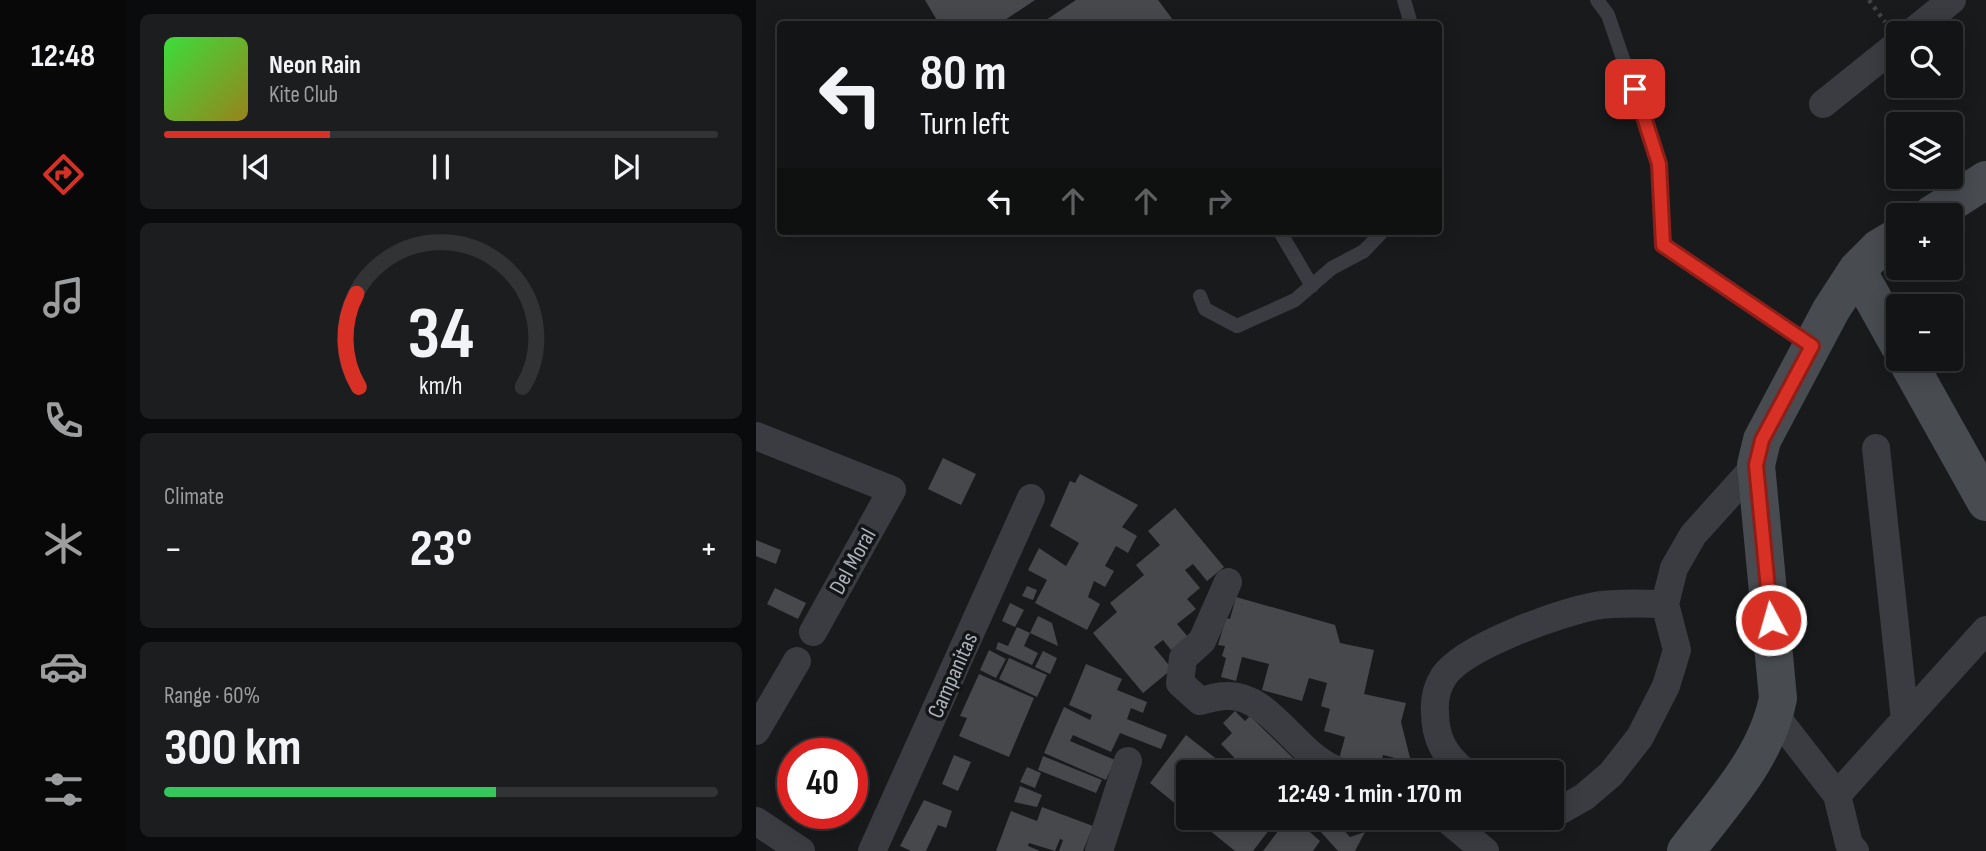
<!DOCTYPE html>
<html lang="en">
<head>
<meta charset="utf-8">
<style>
	:root { --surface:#131415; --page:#1c1d1e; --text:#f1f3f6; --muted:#9d9ea0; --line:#323334; --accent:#d93025 }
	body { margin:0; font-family:"Sofia Sans Condensed",sans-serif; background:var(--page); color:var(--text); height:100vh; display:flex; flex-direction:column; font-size:26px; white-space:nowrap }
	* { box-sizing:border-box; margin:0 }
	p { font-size:23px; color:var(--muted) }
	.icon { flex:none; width:38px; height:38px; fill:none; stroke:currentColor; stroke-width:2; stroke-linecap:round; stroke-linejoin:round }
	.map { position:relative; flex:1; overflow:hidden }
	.sheet { display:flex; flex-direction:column; gap:14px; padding:14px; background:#0a0b0c; width:630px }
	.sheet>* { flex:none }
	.banner { position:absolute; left:21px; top:21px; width:665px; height:214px; border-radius:7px; box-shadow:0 4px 18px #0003,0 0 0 2px var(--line); background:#131415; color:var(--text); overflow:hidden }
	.tools { position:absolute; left:1130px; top:21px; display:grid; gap:14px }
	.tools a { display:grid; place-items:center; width:77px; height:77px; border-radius:7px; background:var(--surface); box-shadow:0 4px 18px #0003,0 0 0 2px var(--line); font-size:35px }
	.speed { position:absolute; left:21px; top:738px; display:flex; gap:14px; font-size:35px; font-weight:700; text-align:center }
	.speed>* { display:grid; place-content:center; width:91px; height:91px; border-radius:50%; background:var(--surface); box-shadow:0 4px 18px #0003,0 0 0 2px var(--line); line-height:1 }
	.speed .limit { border:10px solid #d22; background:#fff; color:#111 }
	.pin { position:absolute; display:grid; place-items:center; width:60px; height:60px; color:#fff; margin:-30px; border-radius:14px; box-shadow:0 4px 10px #0006 }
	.me { position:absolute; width:77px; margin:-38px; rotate:354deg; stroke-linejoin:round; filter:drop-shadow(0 0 5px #0008) }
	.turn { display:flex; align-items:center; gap:24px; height:147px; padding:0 28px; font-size:32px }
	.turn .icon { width:91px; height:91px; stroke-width:2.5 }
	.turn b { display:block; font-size:49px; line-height:60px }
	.lanes { display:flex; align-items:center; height:66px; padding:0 28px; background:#0003; justify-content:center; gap:35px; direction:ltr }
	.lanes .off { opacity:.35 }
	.big { font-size:52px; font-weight:700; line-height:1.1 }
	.sheet .tile { flex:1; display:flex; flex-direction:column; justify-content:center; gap:10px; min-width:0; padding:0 24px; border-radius:10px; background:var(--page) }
	.sheet .dial { align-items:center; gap:0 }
	.dial svg { height:182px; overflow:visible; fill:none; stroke:var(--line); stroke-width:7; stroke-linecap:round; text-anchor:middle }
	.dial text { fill:var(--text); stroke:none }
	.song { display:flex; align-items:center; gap:21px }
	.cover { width:84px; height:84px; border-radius:10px; background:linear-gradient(135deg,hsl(120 70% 55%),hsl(50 70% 35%)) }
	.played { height:7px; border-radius:4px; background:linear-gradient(90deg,var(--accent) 30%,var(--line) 30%) }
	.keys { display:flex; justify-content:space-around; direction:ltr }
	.heat { display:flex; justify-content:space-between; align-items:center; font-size:38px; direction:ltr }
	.charge { height:10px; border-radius:5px; background:linear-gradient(90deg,#34c759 60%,var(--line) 0) }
	.trip { position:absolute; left:420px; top:760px; width:388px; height:70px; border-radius:7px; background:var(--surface); box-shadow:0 4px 18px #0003,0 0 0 2px var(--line); font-weight:700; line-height:70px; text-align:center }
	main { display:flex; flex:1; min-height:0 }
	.menu { display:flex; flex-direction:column; width:126px; justify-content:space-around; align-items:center; background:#080808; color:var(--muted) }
	.menu .icon { width:49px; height:49px }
	.menu .current { color:var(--accent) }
	.menu b { font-size:32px; color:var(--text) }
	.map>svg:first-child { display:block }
</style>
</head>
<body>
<main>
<nav class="menu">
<b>12:48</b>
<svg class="icon current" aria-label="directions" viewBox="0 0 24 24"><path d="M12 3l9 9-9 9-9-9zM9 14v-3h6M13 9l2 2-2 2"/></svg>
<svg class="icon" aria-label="music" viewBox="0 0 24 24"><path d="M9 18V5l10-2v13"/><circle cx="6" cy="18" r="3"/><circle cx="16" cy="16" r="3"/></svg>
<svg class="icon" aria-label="phone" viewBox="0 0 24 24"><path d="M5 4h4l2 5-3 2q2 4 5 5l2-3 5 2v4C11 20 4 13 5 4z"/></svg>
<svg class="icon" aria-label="climate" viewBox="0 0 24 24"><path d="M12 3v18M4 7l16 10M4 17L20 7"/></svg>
<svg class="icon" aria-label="car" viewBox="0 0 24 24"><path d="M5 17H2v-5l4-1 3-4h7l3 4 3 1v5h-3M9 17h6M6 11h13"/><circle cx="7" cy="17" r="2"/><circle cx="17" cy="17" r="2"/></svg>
<svg class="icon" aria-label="filters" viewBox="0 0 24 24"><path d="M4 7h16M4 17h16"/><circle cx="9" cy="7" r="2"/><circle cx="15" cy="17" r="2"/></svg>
</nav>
<section class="sheet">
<div class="tile">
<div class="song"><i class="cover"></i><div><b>Neon Rain</b><p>Kite Club</p></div></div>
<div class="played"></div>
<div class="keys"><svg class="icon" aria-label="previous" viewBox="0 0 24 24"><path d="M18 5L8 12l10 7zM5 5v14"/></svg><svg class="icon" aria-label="pause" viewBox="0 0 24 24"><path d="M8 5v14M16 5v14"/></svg><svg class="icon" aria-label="next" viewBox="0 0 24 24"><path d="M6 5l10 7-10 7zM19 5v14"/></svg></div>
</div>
<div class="tile dial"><svg viewBox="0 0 100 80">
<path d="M14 69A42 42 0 1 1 86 69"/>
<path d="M14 69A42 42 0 0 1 13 28" stroke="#d93025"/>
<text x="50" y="56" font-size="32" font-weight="700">34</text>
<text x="50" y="72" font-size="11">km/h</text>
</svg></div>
<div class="tile"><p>Climate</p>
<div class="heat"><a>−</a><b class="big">23°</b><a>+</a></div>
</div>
<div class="tile"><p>Range · 60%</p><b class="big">300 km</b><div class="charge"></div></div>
</section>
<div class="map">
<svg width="1230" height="851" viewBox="0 0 1230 851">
	<rect width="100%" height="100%" fill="#191a1c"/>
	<path fill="#46484c" d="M169 0H279L243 24 182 22Z
		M320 0H402L420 24H284Z
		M187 458 220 474 205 505 172 489Z
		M324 474 382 505 366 527 381 536 372 553 360 546 349 566 358 571 349 587 338 581 332 597 344 604 331 630 279 603 291 580 272 570 283 548 310 566 323 543 294 526 314 481 319 483Z
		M419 508 468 567 451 581 437 564 429 570 444 588 431 599 440 609 421 624 432 637 415 650 407 640 398 647 416 669 387 693 337 633 361 612 354 603 388 575 380 565 404 545 392 531Z
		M0 540 25 550 20 564 0 556Z
		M271 586 281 590 277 600 266 596Z
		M19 588 50 603 42 619 11 604Z
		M480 597 579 625 584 643 618 650 608 694 650 703 645 722 655 762 627 755 625 764 609 760 608 765 583 759 589 737 568 731 574 709 565 706 571 683 553 678 546 701 506 690 513 664 486 657 480 681 465 677 470 658 466 656 469 646 462 645 470 618 474 619Z
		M254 603 268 610 259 627 246 621Z
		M282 616 296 623 302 646 274 633Z
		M261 627 274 633 268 646 282 653 276 665 240 649 242 642 252 646Z
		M233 650 250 659 240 678 224 670Z
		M287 651 301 658 294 674 279 667Z
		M253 658 291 675 281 697 243 679Z
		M330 664 366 679 361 690 391 702 387 713 375 708 371 719 411 735 405 749 364 733 355 752 317 735 314 741 359 760 350 780 288 753 308 707 334 720 336 715 313 705Z
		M223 674 278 698 253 757 203 736 211 718 204 716Z
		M479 711 489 721 494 716 537 758 524 772H492L465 744 476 733 467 723Z
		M430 735 477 772H432V814L394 783Z
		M198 755 215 762 202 791 186 784Z
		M287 756 346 780 340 793 282 770Z
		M271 767 285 773 279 788 264 782Z
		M264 786 286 795 281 807 258 802Z
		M168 800 196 811 190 828 182 825 170 851H155L144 846Z
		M286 807 337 826 327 851H303L307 840 304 839 299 851 273 843 272 846 284 851H240L255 811 281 821Z
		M437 817H523L497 851H479Z
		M533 817H537L564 841 557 851H507Z
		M543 817H594L585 827 594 837 609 832 599 851H582L554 820 550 823Z"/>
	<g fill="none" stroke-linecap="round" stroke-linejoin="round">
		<path stroke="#404347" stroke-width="4.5" stroke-dasharray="3.5 5" stroke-linecap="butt" d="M1113 0 1129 22"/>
		<path stroke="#3a3c41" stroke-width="14" d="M648 0 655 24
			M841 0 852 15 903 164 907 245 1055 346
			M524 232 556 286
			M444 296 449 309 481 326 539 300 576 268 608 251 627 231"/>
		<path stroke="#3a3c41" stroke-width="28" d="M1155 33 1196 0
			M1067 104 1143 43
			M0 436 136 490 57 632
			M1120 448 1149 720
			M472 582 446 641 427 658 424 683 444 701C452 699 462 696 470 696 515 693 542 760 586 772
			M1019 715 1081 795 1093 844 1099 851
			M0 731 41 661
			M709 772C688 755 679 738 679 712 678 700 681 687 688 676 709 646 803 613 839 606 861 602 886 604 909 604
			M1081 795 1230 630
			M796 815 828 797 855 774 884 737 910 686 921 650 909 604 918 568 937 535 1000 465
			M688 817 729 851
			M0 821 45 851
			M116 851 275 498
			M343 851 372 761"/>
		<path stroke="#484b50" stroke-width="38" d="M1175 215 1230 180
			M1101 270 1143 345
			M1150 359 1230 502
			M930 851C965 805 1011 757 1022 698L1000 465 1006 440 1075 310 1101 270 1123 248 1143 236"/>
	</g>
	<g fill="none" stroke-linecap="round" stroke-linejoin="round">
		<defs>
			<path id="route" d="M879 89 903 164 907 245 1056 346 1006 440 1000 465 1015 620"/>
		</defs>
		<use href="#route" stroke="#8d1f18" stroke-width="18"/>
		<use href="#route" stroke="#d93025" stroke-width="12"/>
	</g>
	<g text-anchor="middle" stroke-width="7" stroke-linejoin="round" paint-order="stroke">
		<g font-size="23" fill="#acb2bb" stroke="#141517">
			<text transform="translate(96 561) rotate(-61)" y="8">Del Moral</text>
			<text transform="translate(196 675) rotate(-66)" y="8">Campanitas</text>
		</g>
	</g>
</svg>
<div class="tools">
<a><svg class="icon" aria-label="search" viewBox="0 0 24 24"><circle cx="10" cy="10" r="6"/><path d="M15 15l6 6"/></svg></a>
<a><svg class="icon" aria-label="layers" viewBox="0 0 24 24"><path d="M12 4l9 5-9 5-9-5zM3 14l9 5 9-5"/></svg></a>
<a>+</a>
<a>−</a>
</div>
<div class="speed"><div class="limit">40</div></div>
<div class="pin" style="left:879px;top:89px;background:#d93025"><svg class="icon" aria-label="arrive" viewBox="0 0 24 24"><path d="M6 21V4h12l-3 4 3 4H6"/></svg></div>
<svg class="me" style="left:1015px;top:620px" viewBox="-20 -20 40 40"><circle r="17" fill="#d93025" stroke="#fff" stroke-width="3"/><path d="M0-11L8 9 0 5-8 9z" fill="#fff"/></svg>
<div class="trip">12:49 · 1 min · 170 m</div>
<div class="banner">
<div class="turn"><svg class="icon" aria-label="left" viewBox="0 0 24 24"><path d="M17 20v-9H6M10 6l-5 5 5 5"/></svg><div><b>80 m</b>Turn left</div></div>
<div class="lanes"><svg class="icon" aria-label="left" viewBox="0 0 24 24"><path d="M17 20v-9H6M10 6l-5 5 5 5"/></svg><svg class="icon off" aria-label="ahead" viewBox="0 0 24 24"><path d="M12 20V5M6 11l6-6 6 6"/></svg><svg class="icon off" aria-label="ahead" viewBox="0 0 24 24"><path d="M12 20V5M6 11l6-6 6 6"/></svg><svg class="icon off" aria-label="right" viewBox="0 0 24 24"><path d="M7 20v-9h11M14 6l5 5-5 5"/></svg></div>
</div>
</div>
</main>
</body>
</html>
